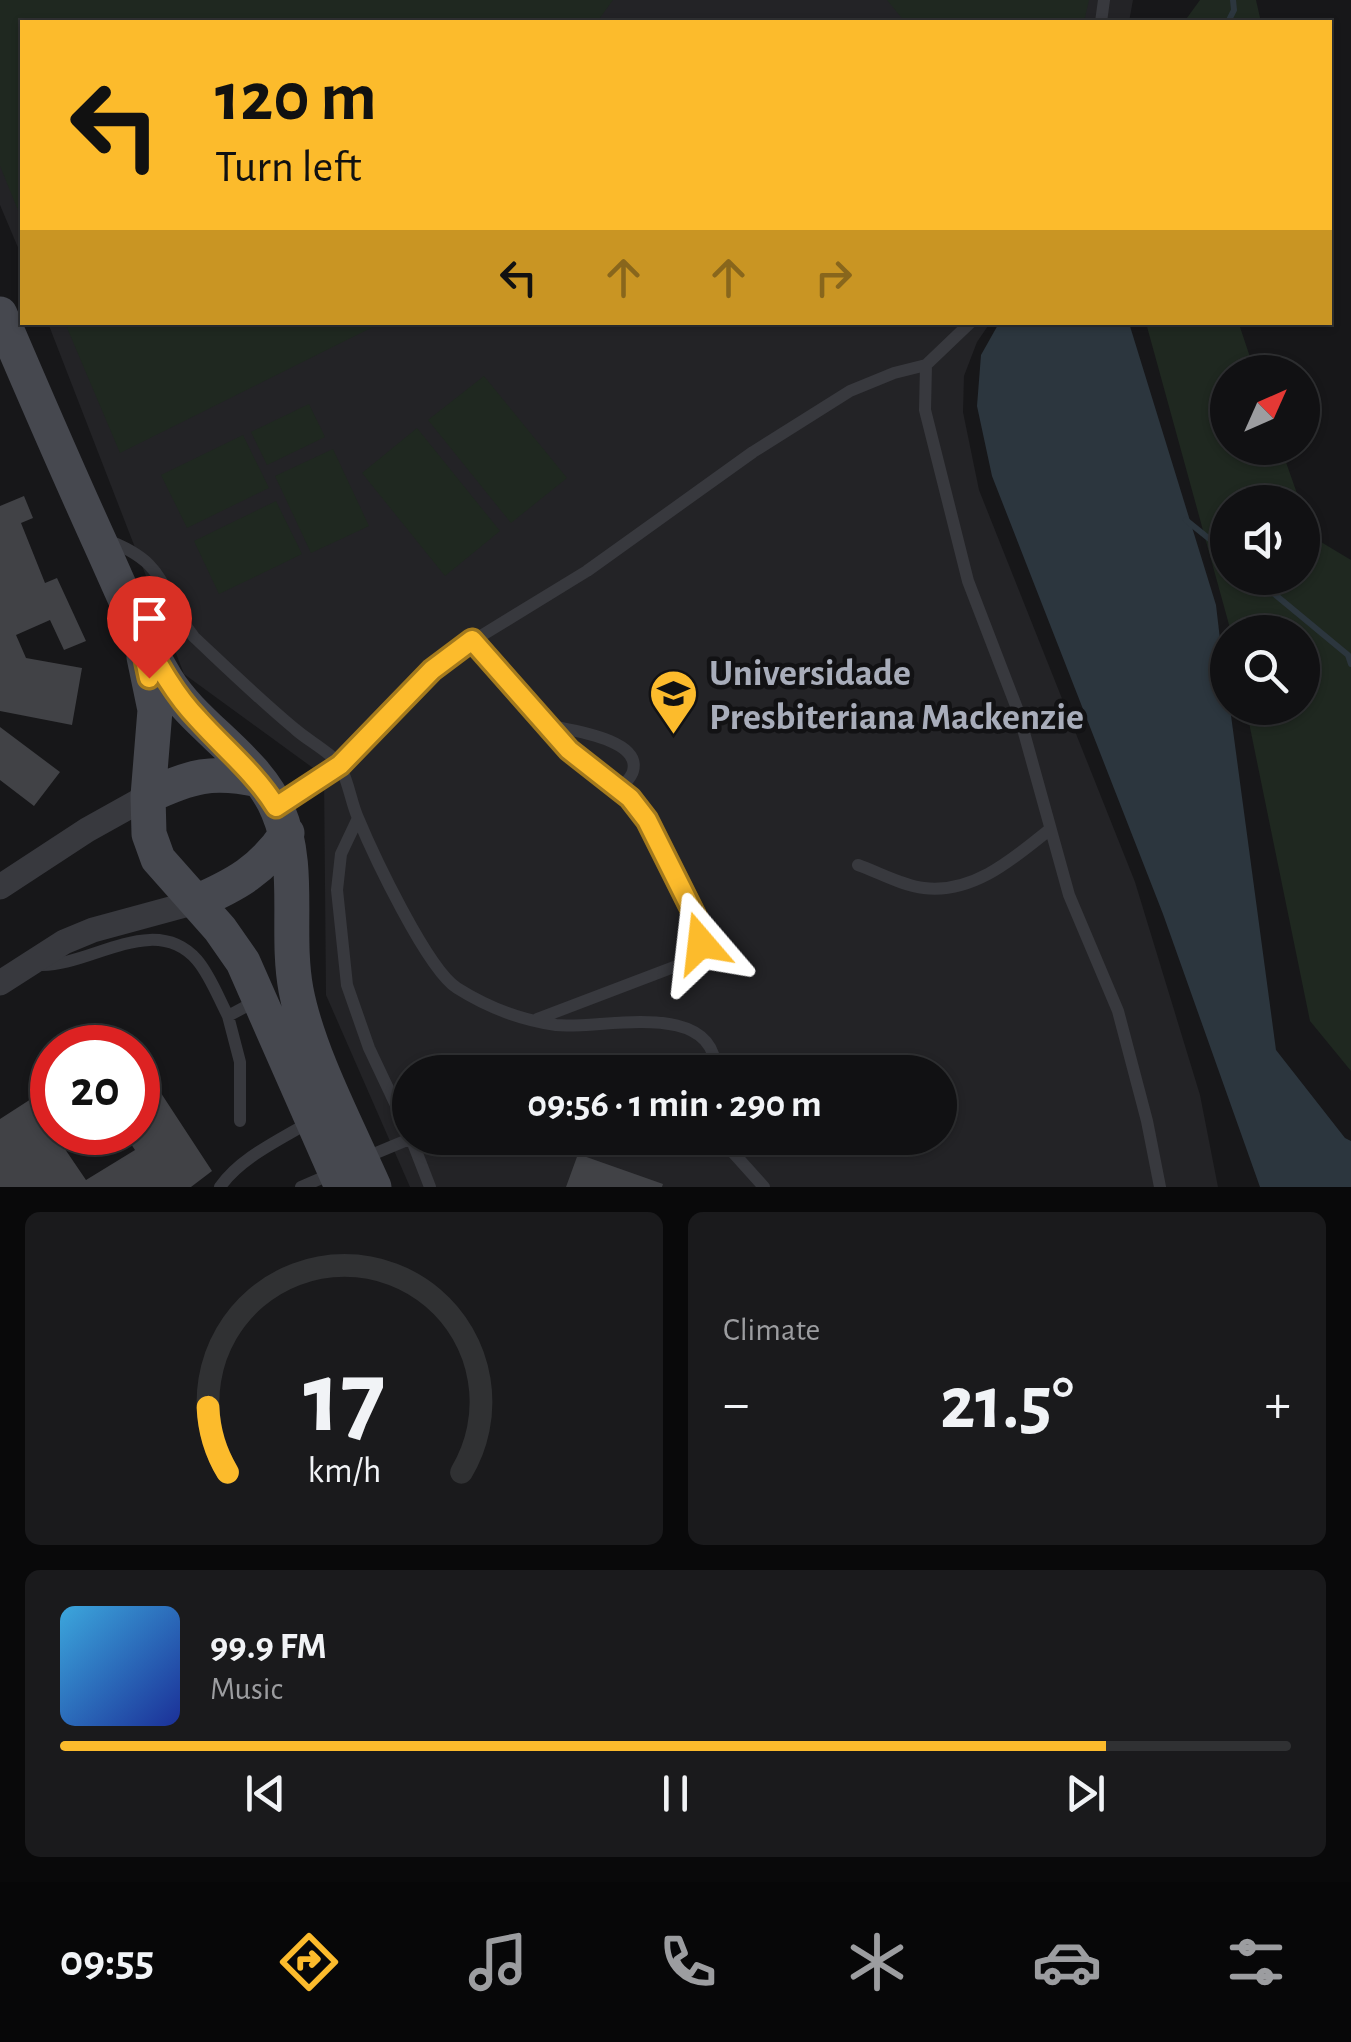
<!DOCTYPE html>
<html lang="en">
<head>
<meta charset="utf-8">
<style>
	:root { --surface:#111113; --page:#1a1a1c; --text:#f1f3f6; --muted:#9c9da0; --line:#303133; --accent:#fcbb2c }
	body { margin:0; font-family:"Alegreya Sans",sans-serif; background:var(--page); color:var(--text); height:100vh; display:flex; flex-direction:column; font-size:38px; white-space:nowrap }
	* { box-sizing:border-box; margin:0 }
	p { font-size:32px; color:var(--muted) }
	.icon { flex:none; width:55px; height:55px; fill:none; stroke:currentColor; stroke-width:2; stroke-linecap:round; stroke-linejoin:round }
	.map { position:relative; height:1187px; overflow:hidden }
	.side { display:flex; flex-direction:column; gap:25px; padding:25px; background:#09090a; flex:1 }
	.side>* { flex:none }
	.hud { position:absolute; left:20px; top:20px; width:1312px; height:305px; border-radius:0px; box-shadow:0 2px 8px #0004,0 0 0 2px var(--line); background:#fcbb2c; color:#111; overflow:hidden }
	.needle { width:65px; rotate:45deg }
	.buttons { position:absolute; left:1210px; top:355px; display:grid; gap:20px }
	.buttons a { display:grid; place-items:center; width:110px; height:110px; border-radius:50%; background:var(--surface); box-shadow:0 2px 8px #0004,0 0 0 2px var(--line); font-size:50px }
	.speed { position:absolute; left:30px; top:1025px; display:flex; gap:20px; font-size:50px; font-weight:700; text-align:center }
	.speed>* { display:grid; place-content:center; width:130px; height:130px; border-radius:50%; background:var(--surface); box-shadow:0 2px 8px #0004,0 0 0 2px var(--line); line-height:1 }
	.speed .limit { border:15px solid #d22; background:#fff; color:#111 }
	.pin { position:absolute; display:grid; place-items:center; width:85px; height:85px; color:#fff; margin:-102px -42px; border-radius:50% 50% 50% 0; rotate:-45deg; box-shadow:0 0 10px #0007 }
	.pin .icon { rotate:45deg }
	.me { position:absolute; width:110px; margin:-55px; rotate:343deg; stroke-linejoin:round; filter:drop-shadow(0 0 8px #0008) }
	.turn { display:flex; align-items:center; gap:35px; height:210px; padding:0 30px; font-size:45px }
	.turn .icon { width:130px; height:130px; stroke-width:2.5 }
	.turn b { display:block; font-size:70px; line-height:85px }
	.lanes { display:flex; align-items:center; height:95px; padding:0 30px; background:#0003; justify-content:center; gap:50px; direction:ltr }
	.lanes .off { opacity:.35 }
	.big { font-size:75px; font-weight:700; line-height:1.1 }
	.side .tile { flex:1; display:flex; flex-direction:column; justify-content:center; gap:15px; min-width:0; padding:0 35px; border-radius:15px; background:var(--page) }
	.side .dial { align-items:center; gap:0 }
	.dial svg { height:260px; overflow:visible; fill:none; stroke:var(--line); stroke-width:7; stroke-linecap:round; text-anchor:middle }
	.dial text { fill:var(--text); stroke:none }
	.song { display:flex; align-items:center; gap:30px }
	.cover { width:120px; height:120px; border-radius:15px; background:linear-gradient(135deg,hsl(200 70% 55%),hsl(230 70% 35%)) }
	.played { height:10px; border-radius:5px; background:linear-gradient(90deg,var(--accent) 85%,var(--line) 85%) }
	.keys { display:flex; justify-content:space-around; direction:ltr }
	.heat { display:flex; justify-content:space-between; align-items:center; font-size:55px; direction:ltr }
	.side .tiles { flex:1; display:grid; gap:25px; grid-template-columns:1fr 1fr }
	.tile:last-child { grid-column:span 2 }
	.trip { position:absolute; left:392px; top:1055px; width:565px; height:100px; border-radius:50px; background:var(--surface); box-shadow:0 2px 8px #0004,0 0 0 2px var(--line); font-weight:700; line-height:100px; text-align:center }
	.menu { display:flex; height:160px; justify-content:space-around; align-items:center; background:#070708; color:var(--muted) }
	.menu .icon { width:70px; height:70px }
	.menu .current { color:var(--accent) }
	.menu b { font-size:45px; color:var(--text) }
	.map>svg:first-child { display:block }
</style>
</head>
<body>
<div class="map">
<svg width="1351" height="1187" viewBox="0 0 1351 1187">
	<rect width="100%" height="100%" fill="#171719"/>
	<path fill="#232326" fill-rule="evenodd" d="M0 0H1133L1129 22H22V257L0 205Z
		M48 323H990L977 342 964 376 963 412 979 490 1135 882 1200 1095 1218 1187H410L326 995 324 776 184 674ZM410 1072H940V1138H410Z"/>
	<path fill="#1f2820" d="M0 0H613L597 22H22V220L0 166Z
		M887 0H1089L1084 22H905Z
		M1200 0H1256L1261 22H1184Z
		M65 323H381L120 453Z
		M1146 323 1239 324 1255 372H1228V448H1281L1300 502H1228V578H1302L1303 511 1311 536 1351 560V1071L1310 1021 1246 708H1302V632H1231Z
		M484 376 567 478 511 523 428 420Z
		M309 404 325 437 267 465 251 432Z
		M417 428 500 531 445 576 362 473Z
		M243 435 269 488 187 528 161 475Z
		M333 449 369 526 311 553 275 476Z
		M276 501 302 554 219 594 194 541Z"/>
	<path fill="#2c363e" d="M999 323H1129L1216 605 1228 708H1230L1276 1050 1345 1138 1351 1141V1187H1260L1163 914 992 476 977 406 981 355Z"/>
	<g fill="none" stroke-linecap="round" stroke-linejoin="round">
		<path stroke="#2c363e" stroke-width="6" d="M1228 22 1234 10 1233 0
			M1186 520 1228 554
			M1255 578 1348 655 1351 664"/>
	</g>
	<path fill="#414246" d="M24 496 33 518 21 523 45 583 57 578 86 641 64 650 50 620 16 635 26 658 82 668 72 725 0 711V506Z
		M0 727 60 772 34 806 0 780Z
		M138 1058 212 1171 191 1187H0V1119L31 1099 86 1180 135 1150 123 1132H138Z
		M578 1154 663 1184 662 1187H566Z"/>
	<g fill="none" stroke-linecap="round" stroke-linejoin="round">
		<path stroke="#38393e" stroke-width="12" d="M1101 22 1104 0
			M926 365 925 410 968 581 1018 711 1069 895 1118 1011 1147 1121 1160 1187
			M104 539C172 564 156 589 194 637 227 668 260 700 295 729 308 741 333 753 341 768 349 784 351 802 358 818 373 854 427 969 457 988 487 1007 521 1020 556 1025 602 1030 715 997 716 1072
			M472 640 569 750 630 799 647 820 702 930 696 955 687 962 537 1019
			M547 725C567 730 642 738 633 771 632 777 623 785 619 791
			M277 806 340 765 432 671 458 650 587 571 753 452 850 391 894 373 926 365 971 322
			M358 818 341 854 337 890 347 985 369 1048 410 1135
			M858 865C878 872 903 886 924 888 973 894 1013 859 1049 830
			M40 965C90 967 154 911 197 960 210 975 219 999 228 1016
			M240 1121V1062L228 1016 256 1001
			M411 1138 430 1187
			M720 1138 764 1187
			M364 1158 412 1138
			M220 1187C241 1157 280 1140 311 1121
			M301 1187 331 1174"/>
		<path stroke="#38393e" stroke-width="25" d="M0 887 87 830 148 796
			M0 983 64 942 93 930 196 902"/>
		<path stroke="#46484f" stroke-width="35" d="M0 314C32 389 64 463 97 536 119 584 139 634 166 679 196 728 256 758 278 811 302 867 285 931 296 990 308 1053 348 1128 374 1187
			M144 657 155 710 148 796 149 834 158 859 220 929 243 962 342 1187
			M148 796C191 776 212 770 259 780
			M196 902C235 885 263 870 287 833"/>
	</g>
	<g fill="none" stroke-linecap="round" stroke-linejoin="round">
		<defs>
			<path id="route" d="M149 678 138 627C156 660 172 692 198 719 225 749 255 773 276 807L340 765 432 670 472 640 569 750 630 798 647 820 702 930 701 943"/>
		</defs>
		<use href="#route" stroke="#a47a1d" stroke-width="25"/>
		<use href="#route" stroke="#fcbb2c" stroke-width="18"/>
	</g>
	<defs>
		<symbol id="university-pin" viewBox="-11 -11 22 30"><path d="M0 17L-7.5 6A9.5 9.5 0 1 1 7.5 6Z" fill="#fcbb2c" stroke="#121214"/><path d="M0-5L7-2L0 1L-7-2ZM-4 1L0 2.5L4 1V4Q0 6-4 4Z" fill="#111"/></symbol>
	</defs>
	<g fill-rule="evenodd">
		<use href="#university-pin" x="646" y="666" width="55" height="75"/>
	</g>
	<g text-anchor="middle" stroke-width="9" stroke-linejoin="round" paint-order="stroke">
		<g font-size="38" font-weight="bold" fill="#a8adba" stroke="#121214" text-anchor="start">
			<text x="709" y="685">Universidade<tspan x="709" dy="44">Presbiteriana Mackenzie</tspan></text>
		</g>
	</g>
</svg>
<div class="buttons">
<a><svg class="needle" viewBox="-14 -14 28 28"><path d="M0-13l5 13h-10z" fill="#e53935"/><path d="M0 13l5-13h-10z" fill="#9c9da0"/></svg></a>
<a><svg class="icon" aria-label="sound" viewBox="0 0 24 24"><path d="M4 9h4l5-4v14l-5-4H4zM17 9q2 3 0 6"/></svg></a>
<a><svg class="icon" aria-label="search" viewBox="0 0 24 24"><circle cx="10" cy="10" r="6"/><path d="M15 15l6 6"/></svg></a>
</div>
<div class="speed"><div class="limit">20</div></div>
<div class="pin" style="left:149px;top:678px;background:#d93025"><svg class="icon" aria-label="arrive" viewBox="0 0 24 24"><path d="M6 21V4h12l-3 4 3 4H6"/></svg></div>
<svg class="me" style="left:701px;top:943px" viewBox="-20 -20 40 40"><path d="M0-17L14 15 0 8-14 15z" fill="#fcbb2c" stroke="#fff" stroke-width="4"/></svg>
<div class="trip">09:56 · 1 min · 290 m</div>
<div class="hud">
<div class="turn"><svg class="icon" aria-label="left" viewBox="0 0 24 24"><path d="M17 20v-9H6M10 6l-5 5 5 5"/></svg><div><b>120 m</b>Turn left</div></div>
<div class="lanes"><svg class="icon" aria-label="left" viewBox="0 0 24 24"><path d="M17 20v-9H6M10 6l-5 5 5 5"/></svg><svg class="icon off" aria-label="ahead" viewBox="0 0 24 24"><path d="M12 20V5M6 11l6-6 6 6"/></svg><svg class="icon off" aria-label="ahead" viewBox="0 0 24 24"><path d="M12 20V5M6 11l6-6 6 6"/></svg><svg class="icon off" aria-label="right" viewBox="0 0 24 24"><path d="M7 20v-9h11M14 6l5 5-5 5"/></svg></div>
</div>
</div>
<section class="side">
<div class="tiles">
<div class="tile dial"><svg viewBox="0 0 100 80">
<path d="M14 69A42 42 0 1 1 86 69"/>
<path d="M14 69A42 42 0 0 1 8 49" stroke="#fcbb2c"/>
<text x="50" y="56" font-size="32" font-weight="700">17</text>
<text x="50" y="72" font-size="11">km/h</text>
</svg></div>
<div class="tile"><p>Climate</p>
<div class="heat"><a>−</a><b class="big">21.5°</b><a>+</a></div>
</div>
<div class="tile">
<div class="song"><i class="cover"></i><div><b>99.9 FM</b><p>Music</p></div></div>
<div class="played"></div>
<div class="keys"><svg class="icon" aria-label="previous" viewBox="0 0 24 24"><path d="M18 5L8 12l10 7zM5 5v14"/></svg><svg class="icon" aria-label="pause" viewBox="0 0 24 24"><path d="M8 5v14M16 5v14"/></svg><svg class="icon" aria-label="next" viewBox="0 0 24 24"><path d="M6 5l10 7-10 7zM19 5v14"/></svg></div>
</div>
</div>
</section>
<nav class="menu">
<b>09:55</b>
<svg class="icon current" aria-label="directions" viewBox="0 0 24 24"><path d="M12 3l9 9-9 9-9-9zM9 14v-3h6M13 9l2 2-2 2"/></svg>
<svg class="icon" aria-label="music" viewBox="0 0 24 24"><path d="M9 18V5l10-2v13"/><circle cx="6" cy="18" r="3"/><circle cx="16" cy="16" r="3"/></svg>
<svg class="icon" aria-label="phone" viewBox="0 0 24 24"><path d="M5 4h4l2 5-3 2q2 4 5 5l2-3 5 2v4C11 20 4 13 5 4z"/></svg>
<svg class="icon" aria-label="climate" viewBox="0 0 24 24"><path d="M12 3v18M4 7l16 10M4 17L20 7"/></svg>
<svg class="icon" aria-label="car" viewBox="0 0 24 24"><path d="M5 17H2v-5l4-1 3-4h7l3 4 3 1v5h-3M9 17h6M6 11h13"/><circle cx="7" cy="17" r="2"/><circle cx="17" cy="17" r="2"/></svg>
<svg class="icon" aria-label="filters" viewBox="0 0 24 24"><path d="M4 7h16M4 17h16"/><circle cx="9" cy="7" r="2"/><circle cx="15" cy="17" r="2"/></svg>
</nav>
</body>
</html>
